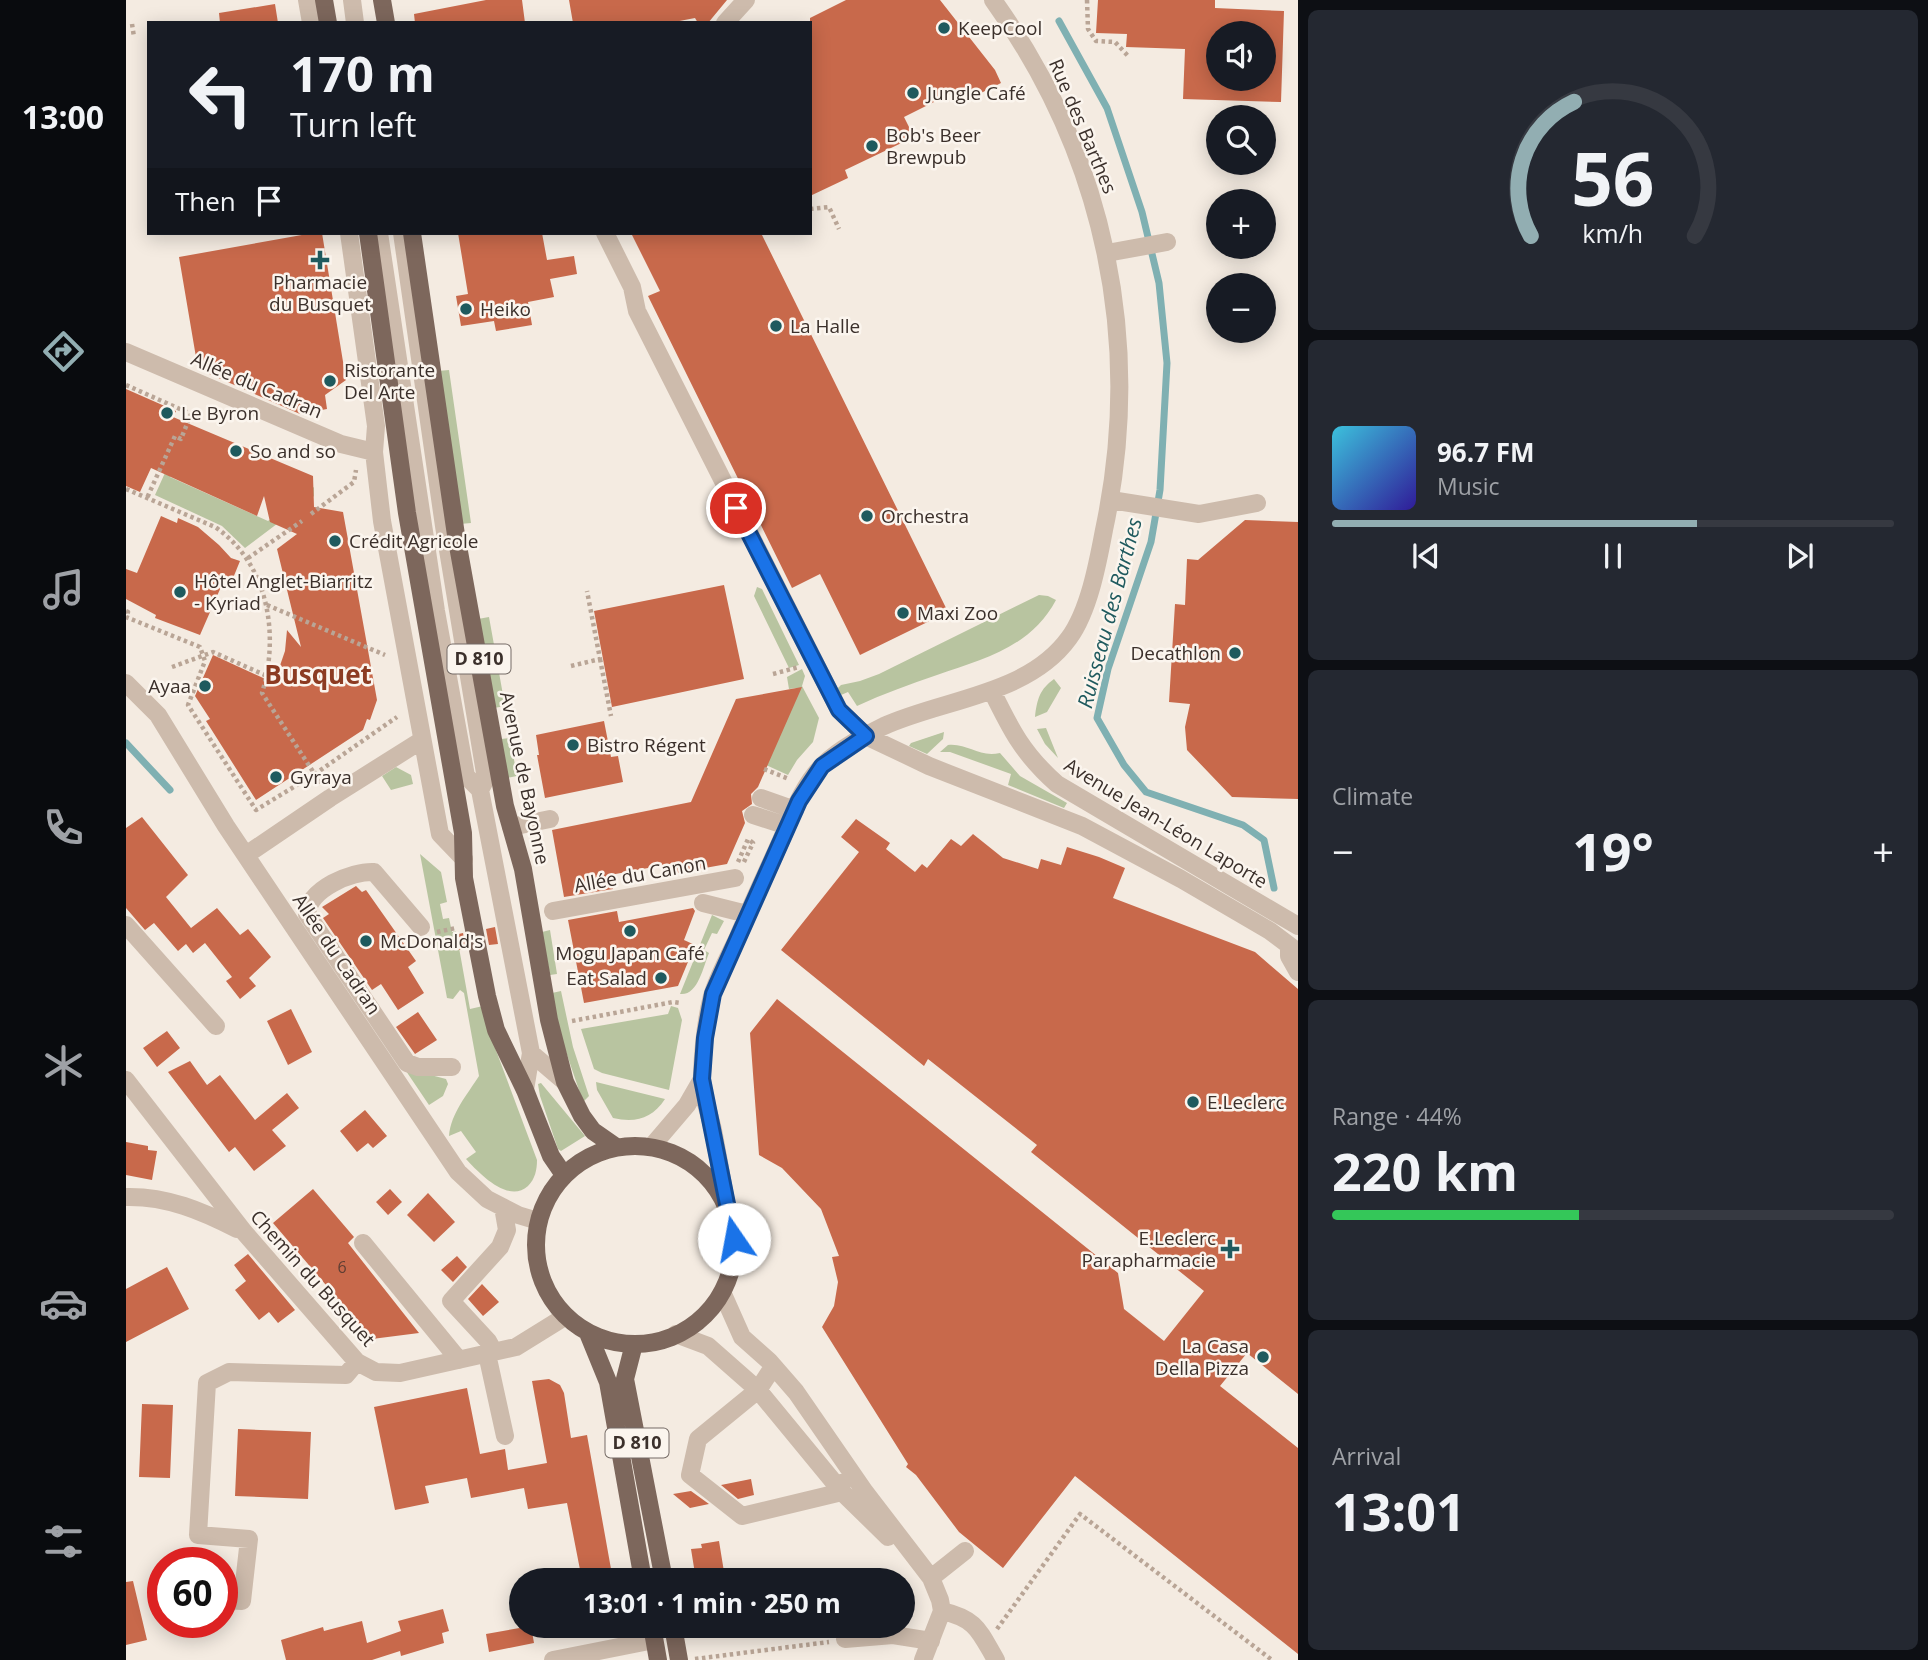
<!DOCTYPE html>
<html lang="en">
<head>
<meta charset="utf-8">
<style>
	:root { --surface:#171b24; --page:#242831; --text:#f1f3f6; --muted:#9ea1a6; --line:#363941; --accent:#92aeb2 }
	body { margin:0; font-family:"Open Sans",sans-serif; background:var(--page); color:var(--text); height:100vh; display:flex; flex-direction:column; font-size:26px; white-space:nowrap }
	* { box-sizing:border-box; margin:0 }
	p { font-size:23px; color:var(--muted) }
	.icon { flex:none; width:38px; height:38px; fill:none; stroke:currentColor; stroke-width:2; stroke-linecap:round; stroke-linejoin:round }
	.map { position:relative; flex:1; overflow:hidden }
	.details { display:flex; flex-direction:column; gap:10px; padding:10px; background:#0d0f14; width:630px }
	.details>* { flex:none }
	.banner { position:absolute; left:21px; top:21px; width:665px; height:214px; border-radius:0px; box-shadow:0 4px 18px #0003; background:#171b24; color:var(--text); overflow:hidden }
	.controls { position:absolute; left:1080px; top:21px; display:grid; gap:14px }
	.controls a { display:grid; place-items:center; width:70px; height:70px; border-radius:50%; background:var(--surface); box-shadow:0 4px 18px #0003; font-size:35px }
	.speed { position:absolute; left:21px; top:1547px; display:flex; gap:14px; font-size:35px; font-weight:700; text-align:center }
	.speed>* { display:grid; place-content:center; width:91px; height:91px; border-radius:50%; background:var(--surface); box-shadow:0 4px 18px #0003; line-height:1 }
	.speed .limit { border:10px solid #d22; background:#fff; color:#111 }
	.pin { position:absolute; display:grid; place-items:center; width:60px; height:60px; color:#fff; margin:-30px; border:4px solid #fff; border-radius:50%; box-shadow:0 2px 7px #0007 }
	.me { position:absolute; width:77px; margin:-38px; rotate:348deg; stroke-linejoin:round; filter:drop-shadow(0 0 5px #0008) }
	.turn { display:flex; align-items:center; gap:24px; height:147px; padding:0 28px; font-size:32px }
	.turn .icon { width:91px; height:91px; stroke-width:2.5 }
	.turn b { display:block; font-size:49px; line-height:60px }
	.then { display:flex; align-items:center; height:66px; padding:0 28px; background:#0003; gap:14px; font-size:26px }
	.big { font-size:52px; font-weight:700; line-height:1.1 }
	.details .widget { flex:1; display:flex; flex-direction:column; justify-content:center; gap:10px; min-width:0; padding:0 24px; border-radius:10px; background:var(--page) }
	.details .dial { align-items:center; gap:0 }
	.dial svg { height:182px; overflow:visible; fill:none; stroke:var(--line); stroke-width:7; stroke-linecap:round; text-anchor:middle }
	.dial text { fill:var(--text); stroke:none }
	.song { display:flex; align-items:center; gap:21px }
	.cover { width:84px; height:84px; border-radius:10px; background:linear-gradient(135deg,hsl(190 70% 55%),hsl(250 70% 35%)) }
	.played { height:7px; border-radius:4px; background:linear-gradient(90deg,var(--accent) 65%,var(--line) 65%) }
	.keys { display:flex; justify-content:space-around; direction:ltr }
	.heat { display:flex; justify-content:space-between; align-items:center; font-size:38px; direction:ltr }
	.charge { height:10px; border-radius:5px; background:linear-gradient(90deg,#34c759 44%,var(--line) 0) }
	.trip { position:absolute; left:383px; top:1568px; width:406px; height:70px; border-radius:35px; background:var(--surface); box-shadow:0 4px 18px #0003; font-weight:700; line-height:70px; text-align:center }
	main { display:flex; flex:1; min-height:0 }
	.dock { display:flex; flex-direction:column; width:126px; justify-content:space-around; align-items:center; background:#090b0e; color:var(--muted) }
	.dock .icon { width:49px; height:49px }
	.dock .selected { color:var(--accent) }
	.dock b { font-size:32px; color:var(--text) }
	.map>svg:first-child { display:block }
</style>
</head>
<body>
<main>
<nav class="dock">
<b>13:00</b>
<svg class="icon selected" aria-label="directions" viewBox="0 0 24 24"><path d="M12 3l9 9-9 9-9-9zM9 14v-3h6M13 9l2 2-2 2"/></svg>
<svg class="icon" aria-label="music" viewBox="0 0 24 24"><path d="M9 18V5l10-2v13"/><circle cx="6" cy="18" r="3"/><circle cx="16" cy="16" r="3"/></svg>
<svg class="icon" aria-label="phone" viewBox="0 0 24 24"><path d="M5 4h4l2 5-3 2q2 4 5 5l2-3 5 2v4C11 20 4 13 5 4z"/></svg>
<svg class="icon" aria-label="climate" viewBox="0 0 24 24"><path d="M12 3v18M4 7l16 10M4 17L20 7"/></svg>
<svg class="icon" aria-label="car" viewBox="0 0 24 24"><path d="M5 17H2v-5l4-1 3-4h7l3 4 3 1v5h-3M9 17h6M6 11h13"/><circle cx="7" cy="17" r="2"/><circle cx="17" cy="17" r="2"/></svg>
<svg class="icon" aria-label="filters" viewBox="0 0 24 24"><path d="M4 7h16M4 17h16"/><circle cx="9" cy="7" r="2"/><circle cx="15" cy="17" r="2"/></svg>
</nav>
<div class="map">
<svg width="1172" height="1660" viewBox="0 0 1172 1660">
	<rect width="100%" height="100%" fill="#f4ebe1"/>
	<path fill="#b8c4a0" d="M323 370 345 523 334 524 312 371Z
		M52 444 44 477 142 521 188 487V496L119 548 96 526 29 495Z
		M631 587 636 589 673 665 663 668 628 596Z
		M913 595 922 596 930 600C905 647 858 659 811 675 784 684 757 694 731 706L722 692 715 695 711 689 715 685 734 681 753 674Z
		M363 617 379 706 368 708 352 619Z
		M676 669 679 676 676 686 693 718 687 742 671 760 662 775 640 765 671 688 663 689 661 677Z
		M928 679 935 688 921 712 909 717C911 699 914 689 928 679Z
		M920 728 932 758 919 744 911 729Z
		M818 732 817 739 801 754 783 746 785 743Z
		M384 738 391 776 381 778 375 739Z
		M822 745C842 743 853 758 874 753L894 776 941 803 938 808 882 785 885 774 824 752H814Z
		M270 767 285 775 287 784 265 790 256 776Z
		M294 854 315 872 321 902 314 904 317 919 323 918 326 932 330 931 344 1009 357 1006 365 1037 411 1160C411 1170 409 1179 402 1186 382 1204 353 1173 340 1159L350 1152 335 1131 323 1136C325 1113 341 1095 353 1076L338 993 334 990 327 999 321 998Z
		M586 915 598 921 591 934 586 933 578 950 583 953C577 967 572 996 554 994Z
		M424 930 431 974 424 975 416 932Z
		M435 991 447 1047 463 1096 457 1102 433 1031 426 993Z
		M545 1006 552 1008 556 1020 543 1090 476 1073 468 1069 455 1029 542 1014Z
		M278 1068 320 1079 322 1084 317 1096 303 1105Z
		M470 1082 539 1099C526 1119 509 1123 487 1118L471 1090Z
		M415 1083 459 1136 435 1151 432 1149 414 1096 412 1084Z"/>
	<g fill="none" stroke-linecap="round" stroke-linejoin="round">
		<path stroke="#7fb0b2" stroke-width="7" d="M933 21 981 108 1016 212 1033 283 1041 363 1034 490 1025 542 982 669 971 718 998 765 1020 792 1117 825 1138 840 1148 888
			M0 743 44 790"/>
	</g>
	<path fill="#c8694b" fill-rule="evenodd" d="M360 0H396L399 23H289L288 14Z
		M443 0H601L582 23H572L569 18 543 23H447Z
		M720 0H814L869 70 875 83 837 102 832 90 778 117 788 137 719 170 722 178 684 196V18Z
		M972 0H1089V8L1158 11 1155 102 1057 99 1059 49 1000 47 1001 34 970 33ZM1092 33H1138V79H1092Z
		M149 4 152 23H94L93 13Z
		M187 233H196L220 380 199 395 201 409 174 414 72 369 53 257Z
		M332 233H416L421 260 448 256 451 274 424 279 428 297 402 302 406 325 370 331 368 321 335 326 330 296 342 294Z
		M505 233H635L822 612 734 655 694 574 666 588 522 296 534 291Z
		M0 389 50 411 47 417 187 476 188 507 217 512 251 700 244 720 241 719 237 730 130 800 80 721 84 719 69 696 87 655 148 683 159 651 161 630 175 647 151 549 171 534 144 522 138 496 131 516 25 468 14 492 0 486Z
		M35 516 51 523 52 518 72 527 93 545 105 558 114 561 105 583 98 580 74 635 29 618 30 615 0 599V569L11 573Z
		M1119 520 1172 522V799L1106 797 1061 750 1059 727 1064 704 1043 702 1049 604 1059 605 1061 559 1072 560Z
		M598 585 618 679 486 707 468 611Z
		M676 687 632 787 625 794 626 804 616 811 619 823 601 864 551 873 549 863 484 875 487 889 438 897 426 830 565 802 610 699Z
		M478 721 485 757 492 756 497 782 419 798 411 755H413L410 735Z
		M16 817 62 875 40 897 65 928 91 908 114 935 122 929 145 957 123 978 130 986 114 999 100 981 106 977 79 943 67 953 60 944 52 951 28 923 19 930 0 908V828Z
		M730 819 764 843 760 849 789 872 796 864 801 868 825 839 835 846 847 834 877 858 912 869 915 859 935 865 941 847 973 857 999 868 987 898 1129 952 1172 989V1394L1121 1353 1094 1386 1172 1448V1654L949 1476 877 1568 833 1532 790 1475 780 1467 782 1464 696 1327 708 1306 712 1282 706 1257 713 1256 695 1209 656 1168 633 1155 624 1033 651 999 992 1273 998 1309 1038 1341 1078 1291 905 1152 911 1145 802 1059 798 1066 655 950 733 852 715 837Z
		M230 886 236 892 240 890 290 961 282 967 298 993 272 1010 255 984 246 990 197 918 203 914 196 907Z
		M567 908 569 911 558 940 569 945 552 986 458 1003 442 920 491 911 493 922Z
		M369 927 372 944 363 945 360 929Z
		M337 933 340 949 330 950 328 935Z
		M165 1009 186 1052 162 1065 141 1021Z
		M292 1012 311 1040 289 1054 270 1027Z
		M41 1031 54 1048 31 1067 17 1048Z
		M64 1061 81 1085 94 1075 129 1120 161 1093 173 1108 146 1130 160 1146 128 1171 109 1147 103 1152 42 1072Z
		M239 1110 261 1136 247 1148 242 1143 231 1152 214 1131Z
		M0 1142 22 1146V1150L31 1151 26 1180 0 1175Z
		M187 1189 228 1237 222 1243 293 1333 246 1339 147 1223Z
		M264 1189 276 1202 262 1215 250 1202Z
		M302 1193 329 1222 308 1242 281 1215Z
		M122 1254 169 1310 152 1323 143 1312 133 1320 109 1290 120 1281 108 1265Z
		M331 1256 341 1267 327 1282 315 1270Z
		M41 1267 63 1309 0 1342V1289Z
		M356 1284 373 1302 357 1316 342 1299Z
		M423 1379 434 1385 438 1393 445 1438 461 1435 487 1580H456L441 1503 402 1509 398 1488 345 1498 341 1478 299 1486 303 1503 269 1510 248 1407 341 1388 354 1454 379 1449 382 1470 421 1463 406 1381Z
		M16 1404 47 1405 44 1478 13 1477Z
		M112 1429 185 1432 182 1499 109 1496Z
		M625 1479 628 1495 612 1499 595 1485Z
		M565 1491 583 1504 564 1508 547 1494Z
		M593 1541 599 1578 570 1580 565 1549 576 1548 575 1544Z
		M7 1581 21 1640 0 1645V1582Z
		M317 1609 323 1631 316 1633 318 1643 275 1656 274 1651 246 1660H160L155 1640 197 1627 198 1631 236 1621 241 1643 275 1631 272 1621Z
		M405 1626 408 1643 363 1652 360 1634Z"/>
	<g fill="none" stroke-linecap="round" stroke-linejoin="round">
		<path stroke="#b9a596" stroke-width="4.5" stroke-dasharray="3.5 3.5" stroke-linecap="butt" d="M961 0 962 29 970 41 989 42 1003 57
			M6 24 8 37
			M684 209 703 207 713 229
			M0 385 65 414 55 439 49 436 21 498
			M0 489 89 527C142 563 154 634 136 693L195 784
			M185 514 228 482 230 470
			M122 558 176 521
			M141 605 259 655
			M0 611 2 612 0 617 74 647 79 661 62 705 130 810 189 774 271 717
			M474 659 485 716
			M445 666 474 659 461 591
			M46 667 87 652 141 676
			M647 674 673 667
			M638 769 663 779
			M612 862 622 839 627 843 617 864
			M311 932 330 928
			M446 1021 547 1002 554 1003
			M871 1629 954 1514 1146 1660
			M569 1659 703 1642"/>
		<path stroke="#cdbbac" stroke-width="18" d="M181 0 185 23
			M226 0 229 23
			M599 23 620 0
			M223 233 250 426 248 452 256 521 314 834 338 859
			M253 233 310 611 340 776 354 790 405 1053 399 1090
			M276 233 318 526 360 779 354 790
			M479 233 506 287 511 311 713 710 740 736 803 766 956 826 1055 879 1144 931 1172 952
			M981 253 1041 242
			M0 352 215 444 248 452
			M985 500 1073 514 1131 503
			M0 683 32 715 100 826 332 1172 361 1199 392 1215 412 1221
			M866 691C885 730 897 754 931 784L1172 926
			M635 798 669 810
			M627 815 661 826
			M385 827 424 819
			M120 855 204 798 296 740
			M577 903 621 914
			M427 911 609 878
			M0 925 90 1026
			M295 927 248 872C225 871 183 889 181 914L281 1063 292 1067H326
			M1163 945V956L1172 972
			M405 1053 439 1082
			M0 1080 118 1232 231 1362 250 1372 274 1373 390 1347 440 1316
			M526 1146 561 1105 576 1079
			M0 1197C41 1196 76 1211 111 1229
			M601 1207C596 1181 592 1155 587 1130 583 1112 575 1092 576 1074 577 1048 580 1020 586 996 592 976 603 956 612 937 625 906 639 876 653 845 665 818 676 785 698 764 715 748 738 736 758 726 817 699 902 695 943 638 963 611 972 562 978 530 1018 342 979 156 867 0
			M237 1243 333 1360
			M596 1292 616 1337 643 1361 670 1392 739 1492 805 1578 814 1600 816 1611 797 1660
			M550 1334 582 1346 632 1390 716 1492 762 1537
			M368 1352 362 1341 325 1301 374 1247 381 1230 377 1207
			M361 1354 379 1436
			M647 1367 632 1390 572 1439 564 1475 616 1516 716 1492 715 1483
			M805 1578 839 1551
			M34 1597H37
			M96 1600 116 1601 123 1539 72 1535 81 1383 103 1372 220 1375 231 1362
			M816 1611C851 1619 853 1631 870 1660
			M719 1639 767 1635 805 1641
			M427 1660 528 1640"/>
		<path stroke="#7d675c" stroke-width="18" d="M198 0 202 23
			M256 0 260 23
			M242 233 281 513 337 833 338 878 361 996 370 1030 399 1090 425 1156 438 1175
			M286 233 330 535 379 806 397 869 423 1020 439 1082 456 1116 467 1131 490 1147
			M410 1245a99 99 0 1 1 198 0a99 99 0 1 1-198 0Z
			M462 1333 482 1382 517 1580
			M508 1344 499 1379 538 1580
			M526 1626 532 1660
			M547 1626 553 1660"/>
	</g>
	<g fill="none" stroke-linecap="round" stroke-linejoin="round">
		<defs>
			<path id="route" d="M608 1239 576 1079 579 1038 587 994 673 801 696 766 740 736 713 710 610 508"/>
		</defs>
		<use href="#route" stroke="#114b97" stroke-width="18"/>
		<use href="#route" stroke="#1a73e8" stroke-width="12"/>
	</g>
	<g fill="#1f5a5e" stroke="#fbf5ee" stroke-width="2.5">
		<circle cx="818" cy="28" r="7"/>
		<circle cx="787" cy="93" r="7"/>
		<circle cx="746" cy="146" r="7"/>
		<path d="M190.5 249.5h7v7h7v7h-7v7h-7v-7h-7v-7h7z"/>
		<circle cx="340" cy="309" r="7"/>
		<circle cx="650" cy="326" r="7"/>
		<circle cx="204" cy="381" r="7"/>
		<circle cx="41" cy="413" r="7"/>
		<circle cx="110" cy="451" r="7"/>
		<circle cx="741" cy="516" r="7"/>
		<circle cx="209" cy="541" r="7"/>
		<circle cx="54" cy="592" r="7"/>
		<circle cx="777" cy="613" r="7"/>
		<circle cx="1109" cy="653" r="7"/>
		<circle cx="79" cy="686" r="7"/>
		<circle cx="447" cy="745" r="7"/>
		<circle cx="150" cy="777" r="7"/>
		<circle cx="504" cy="931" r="7"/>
		<circle cx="240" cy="941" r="7"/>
		<circle cx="535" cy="978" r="7"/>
		<circle cx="1067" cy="1102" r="7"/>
		<path d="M1100.5 1238.5h7v7h7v7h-7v7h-7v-7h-7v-7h7z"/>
		<circle cx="1137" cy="1357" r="7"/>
	</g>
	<g text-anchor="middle" stroke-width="5" stroke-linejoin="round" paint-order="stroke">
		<g font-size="16" fill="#5e3e33">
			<text x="216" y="1273">6</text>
		</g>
		<g fill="#fbf5ee" stroke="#756b66" stroke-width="2">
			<rect x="321.5" y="644.5" width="63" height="29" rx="5"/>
			<rect x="479.5" y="1428.5" width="63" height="29" rx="5"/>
		</g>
		<g font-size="18" font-weight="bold" fill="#3b302b">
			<text x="353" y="665">D 810</text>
			<text x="511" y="1449">D 810</text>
		</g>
		<g font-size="19" fill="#3b302b" stroke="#fbf5ee" text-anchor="start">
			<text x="832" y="35">KeepCool</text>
			<text x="801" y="100">Jungle Café</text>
			<text x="760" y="142">Bob's Beer<tspan x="760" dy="22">Brewpub</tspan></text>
			<text x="194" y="289" text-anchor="middle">Pharmacie<tspan x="194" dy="22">du Busquet</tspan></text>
			<text x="354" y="316">Heiko</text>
			<text x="664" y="333">La Halle</text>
			<text x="218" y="377">Ristorante<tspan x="218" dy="22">Del Arte</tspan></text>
			<text x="55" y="420">Le Byron</text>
			<text x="124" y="458">So and so</text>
			<text x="755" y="523">Orchestra</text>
			<text x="223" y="548">Crédit Agricole</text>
			<text x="68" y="588">Hôtel Anglet-Biarritz<tspan x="68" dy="22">- Kyriad</tspan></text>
			<text x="791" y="620">Maxi Zoo</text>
			<text x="1095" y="660" text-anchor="end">Decathlon</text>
			<text x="65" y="693" text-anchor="end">Ayaa</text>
			<text x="461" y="752">Bistro Régent</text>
			<text x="164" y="784">Gyraya</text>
			<text x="254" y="948">McDonald's</text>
			<text x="504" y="960" text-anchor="middle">Mogu Japan Café</text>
			<text x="521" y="985" text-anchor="end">Eat Salad</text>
			<text x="1081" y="1109">E.Leclerc</text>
			<text x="1090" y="1245" text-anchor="end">E.Leclerc<tspan x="1090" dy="22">Parapharmacie</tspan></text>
			<text x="1123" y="1353" text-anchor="end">La Casa<tspan x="1123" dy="22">Della Pizza</tspan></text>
		</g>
		<g font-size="19" fill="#3b302b" stroke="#fbf5ee">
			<text transform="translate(957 126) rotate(67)" y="7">Rue des Barthes</text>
			<text transform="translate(131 385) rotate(23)" y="7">Allée du Cadran</text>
			<text transform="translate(399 778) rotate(78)" y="7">Avenue de Bayonne</text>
			<text transform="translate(1040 823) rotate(31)" y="7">Avenue Jean-Léon Laporte</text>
			<text transform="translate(514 874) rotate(-10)" y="7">Allée du Canon</text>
			<text transform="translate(211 954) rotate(56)" y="7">Allée du Cadran</text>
			<text transform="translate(187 1278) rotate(48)" y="7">Chemin du Busquet</text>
		</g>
		<g font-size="21" font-style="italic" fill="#1f5a5e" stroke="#fbf5ee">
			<text transform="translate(984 613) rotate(-75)" y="7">Ruisseau des Barthes</text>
		</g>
		<g font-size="26" font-weight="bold" fill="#8c3b22" stroke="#fbf5ee">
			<text x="192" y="684">Busquet</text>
		</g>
	</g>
</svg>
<div class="controls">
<a><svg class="icon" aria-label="sound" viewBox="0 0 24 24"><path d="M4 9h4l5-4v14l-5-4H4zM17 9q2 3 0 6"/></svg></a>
<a><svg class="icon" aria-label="search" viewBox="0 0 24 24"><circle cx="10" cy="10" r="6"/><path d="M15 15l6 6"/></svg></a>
<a>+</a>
<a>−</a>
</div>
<div class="speed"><div class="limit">60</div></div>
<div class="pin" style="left:610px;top:508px;background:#d93025"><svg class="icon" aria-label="arrive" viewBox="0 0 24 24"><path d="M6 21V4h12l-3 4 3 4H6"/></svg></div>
<svg class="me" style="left:608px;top:1239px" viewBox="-20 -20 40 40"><circle r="19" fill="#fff"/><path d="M0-13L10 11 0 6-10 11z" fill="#1a73e8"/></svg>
<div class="trip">13:01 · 1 min · 250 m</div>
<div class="banner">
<div class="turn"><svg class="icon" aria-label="left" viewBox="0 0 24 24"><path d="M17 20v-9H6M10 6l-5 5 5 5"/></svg><div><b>170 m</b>Turn left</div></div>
<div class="then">Then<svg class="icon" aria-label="arrive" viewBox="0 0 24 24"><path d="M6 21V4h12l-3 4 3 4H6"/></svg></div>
</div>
</div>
<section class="details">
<div class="widget dial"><svg viewBox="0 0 100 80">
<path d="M14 69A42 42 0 1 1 86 69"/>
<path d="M14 69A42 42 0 0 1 33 10" stroke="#92aeb2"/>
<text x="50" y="56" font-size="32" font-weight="700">56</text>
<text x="50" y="72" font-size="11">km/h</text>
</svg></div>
<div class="widget">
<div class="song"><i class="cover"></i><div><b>96.7 FM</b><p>Music</p></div></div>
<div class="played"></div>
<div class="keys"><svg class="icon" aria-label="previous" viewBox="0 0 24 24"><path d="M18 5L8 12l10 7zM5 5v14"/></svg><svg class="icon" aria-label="pause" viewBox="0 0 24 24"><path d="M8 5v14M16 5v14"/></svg><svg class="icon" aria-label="next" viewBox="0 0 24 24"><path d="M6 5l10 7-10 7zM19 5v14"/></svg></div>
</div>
<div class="widget"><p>Climate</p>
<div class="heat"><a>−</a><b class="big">19°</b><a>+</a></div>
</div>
<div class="widget"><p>Range · 44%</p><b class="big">220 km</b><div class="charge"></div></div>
<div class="widget"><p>Arrival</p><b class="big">13:01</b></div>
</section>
</main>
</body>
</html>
